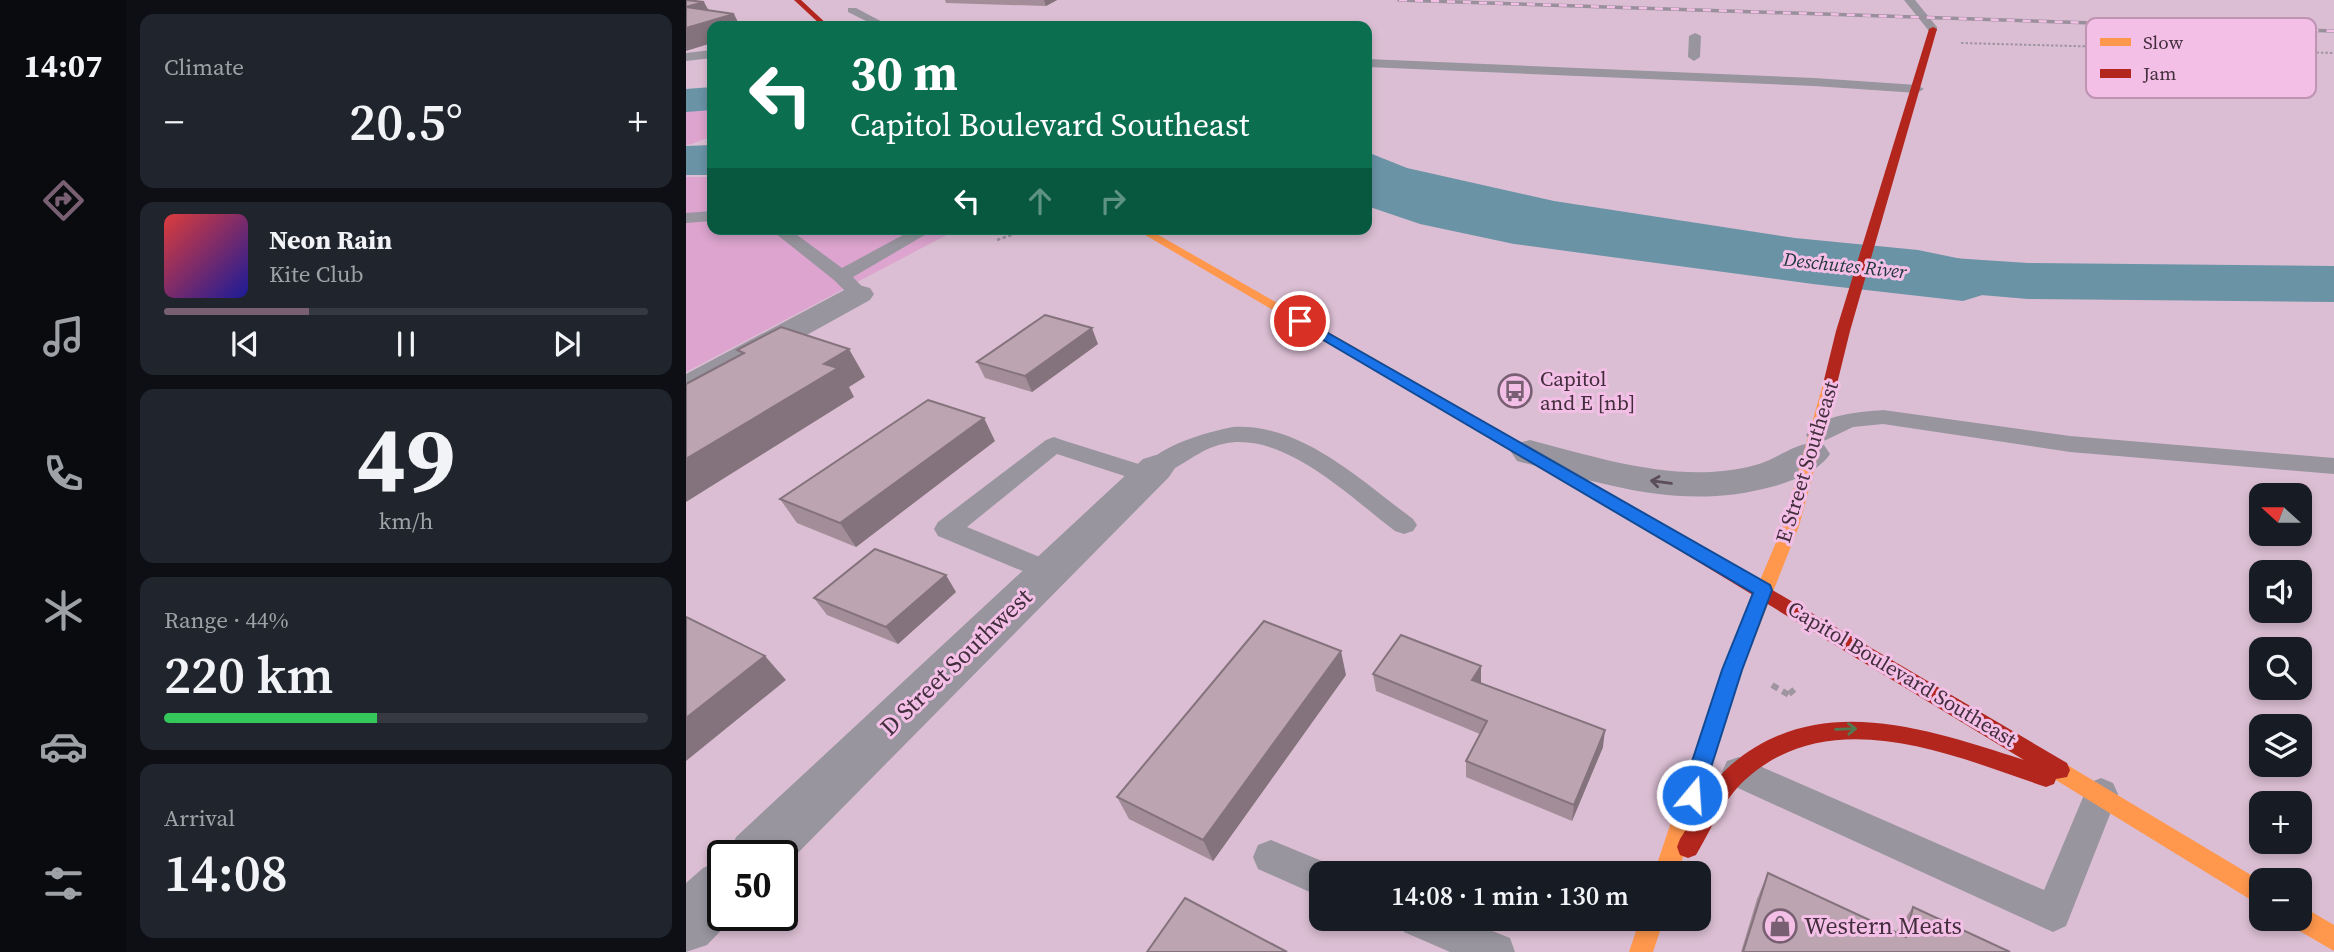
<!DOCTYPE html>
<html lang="en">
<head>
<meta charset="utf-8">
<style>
	:root { --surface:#171b24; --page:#20242c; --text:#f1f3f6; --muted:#9ea1a6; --line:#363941; --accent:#786072 }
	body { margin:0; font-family:"Source Serif 4",serif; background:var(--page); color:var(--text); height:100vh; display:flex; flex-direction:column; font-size:26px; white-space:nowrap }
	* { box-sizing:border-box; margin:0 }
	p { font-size:23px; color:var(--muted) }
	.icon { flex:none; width:38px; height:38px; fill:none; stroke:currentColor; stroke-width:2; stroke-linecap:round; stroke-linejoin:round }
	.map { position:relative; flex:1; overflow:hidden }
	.side { display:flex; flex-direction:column; gap:14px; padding:14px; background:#0d0f14; width:560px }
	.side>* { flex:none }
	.banner { position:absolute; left:21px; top:21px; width:665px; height:214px; border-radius:14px; box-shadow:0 4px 10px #0003; background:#0b6e4f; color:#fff; overflow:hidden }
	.needle { width:46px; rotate:291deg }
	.tools { position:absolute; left:1563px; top:483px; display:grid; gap:14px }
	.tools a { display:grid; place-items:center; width:63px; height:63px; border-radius:14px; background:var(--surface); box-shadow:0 4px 10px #0003; font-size:35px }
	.speed { position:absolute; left:21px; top:840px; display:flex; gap:14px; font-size:35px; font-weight:700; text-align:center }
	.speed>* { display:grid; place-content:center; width:91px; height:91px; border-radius:50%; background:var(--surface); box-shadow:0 4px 10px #0003; line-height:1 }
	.speed .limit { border:4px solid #111; border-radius:10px; background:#fff; color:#111 }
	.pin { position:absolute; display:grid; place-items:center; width:60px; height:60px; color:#fff; margin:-30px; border:4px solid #fff; border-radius:50%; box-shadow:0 2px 7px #0007 }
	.me { position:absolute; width:77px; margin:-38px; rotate:18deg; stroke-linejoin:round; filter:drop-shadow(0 0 5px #0008) }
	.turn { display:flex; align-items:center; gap:24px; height:147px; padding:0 28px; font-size:32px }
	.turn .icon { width:91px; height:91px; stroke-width:2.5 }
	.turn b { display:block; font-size:49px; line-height:60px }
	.lanes { display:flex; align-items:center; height:66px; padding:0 28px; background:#0003; justify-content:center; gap:35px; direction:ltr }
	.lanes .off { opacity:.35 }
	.big { font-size:52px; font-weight:600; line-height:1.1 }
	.side .widget { flex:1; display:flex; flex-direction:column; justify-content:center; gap:10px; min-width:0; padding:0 24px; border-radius:14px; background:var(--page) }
	.side .dial { align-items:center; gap:0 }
	.dial b { font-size:91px; line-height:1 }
	.song { display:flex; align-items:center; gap:21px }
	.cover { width:84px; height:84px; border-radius:10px; background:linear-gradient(135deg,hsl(0 70% 55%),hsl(240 70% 35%)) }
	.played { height:7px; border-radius:4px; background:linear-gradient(90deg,var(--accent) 30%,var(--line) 30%) }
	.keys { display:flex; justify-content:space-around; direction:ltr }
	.heat { display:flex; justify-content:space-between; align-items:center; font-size:38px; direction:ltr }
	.charge { height:10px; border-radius:5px; background:linear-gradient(90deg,#34c759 44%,var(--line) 0) }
	.trip { position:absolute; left:623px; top:861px; width:402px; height:70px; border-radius:14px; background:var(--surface); box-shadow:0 4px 10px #0003; font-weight:600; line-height:70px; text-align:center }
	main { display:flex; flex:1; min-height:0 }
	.tab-bar { display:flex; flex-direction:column; width:126px; justify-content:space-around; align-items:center; background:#090b0e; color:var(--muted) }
	.tab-bar .icon { width:49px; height:49px }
	.tab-bar .current { color:var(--accent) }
	.tab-bar b { font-size:32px; color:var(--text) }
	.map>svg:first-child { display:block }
</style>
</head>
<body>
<main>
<nav class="tab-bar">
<b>14:07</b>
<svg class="icon current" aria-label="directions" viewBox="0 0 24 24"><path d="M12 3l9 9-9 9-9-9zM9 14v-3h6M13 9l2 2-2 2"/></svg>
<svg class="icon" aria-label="music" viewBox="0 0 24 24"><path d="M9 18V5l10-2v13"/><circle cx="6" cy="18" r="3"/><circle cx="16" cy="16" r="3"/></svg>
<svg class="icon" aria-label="phone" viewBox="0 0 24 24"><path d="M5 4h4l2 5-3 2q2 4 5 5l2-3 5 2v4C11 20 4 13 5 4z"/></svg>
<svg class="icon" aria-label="climate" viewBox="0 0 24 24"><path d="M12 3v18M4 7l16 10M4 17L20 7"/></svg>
<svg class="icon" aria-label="car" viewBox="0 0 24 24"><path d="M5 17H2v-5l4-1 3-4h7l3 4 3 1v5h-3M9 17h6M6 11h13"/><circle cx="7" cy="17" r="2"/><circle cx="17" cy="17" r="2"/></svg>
<svg class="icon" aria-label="filters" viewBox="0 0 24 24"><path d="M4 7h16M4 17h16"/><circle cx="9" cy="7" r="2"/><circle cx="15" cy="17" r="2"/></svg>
</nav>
<section class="side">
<div class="widget"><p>Climate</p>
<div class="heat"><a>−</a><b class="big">20.5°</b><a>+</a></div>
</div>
<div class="widget">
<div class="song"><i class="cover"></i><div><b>Neon Rain</b><p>Kite Club</p></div></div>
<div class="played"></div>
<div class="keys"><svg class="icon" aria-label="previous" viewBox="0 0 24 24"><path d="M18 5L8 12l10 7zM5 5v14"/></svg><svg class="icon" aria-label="pause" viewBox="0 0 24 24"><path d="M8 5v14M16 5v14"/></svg><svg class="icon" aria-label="next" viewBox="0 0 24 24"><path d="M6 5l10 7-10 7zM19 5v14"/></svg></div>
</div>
<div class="widget dial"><b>49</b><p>km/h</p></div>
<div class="widget"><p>Range · 44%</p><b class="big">220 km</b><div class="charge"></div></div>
<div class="widget"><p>Arrival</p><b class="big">14:08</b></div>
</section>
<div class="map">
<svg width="1648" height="952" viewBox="0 0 1648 952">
	<rect width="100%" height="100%" fill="#dbbed3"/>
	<path fill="#dca4ce" d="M26 100V138C16 138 10 144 0 145V102Z
		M0 177H26V229H272L0 372Z"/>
	<path fill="#6a93a6" d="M26 87V110L0 112V89Z
		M26 145V175H0V146Z
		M681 152 721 168 868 201 1109 238 1232 250 1295 263 1342 281 1277 301 1127 284 828 244 734 224 681 206Z"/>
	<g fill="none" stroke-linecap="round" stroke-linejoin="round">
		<path fill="#6a93a6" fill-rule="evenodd" d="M1236 256 1342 263 1648 266V302L1342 299 1236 290 1215 285 1207 273 1215 261Z"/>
		<path stroke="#9e95a1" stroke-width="2" stroke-dasharray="2.5 2" stroke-linecap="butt" d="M1275 43 1648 53"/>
		<path stroke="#9e95a1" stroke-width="2.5" stroke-dasharray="3.5 2.5" stroke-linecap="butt" d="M311 240 342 229"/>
		<path stroke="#9e95a1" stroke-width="6" stroke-dasharray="7 5" stroke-linecap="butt" d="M1086 685 1103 695
			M1103 694 1111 687"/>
		<path fill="#98959f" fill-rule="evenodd" d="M1218 0H1229L1251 27V31H1243Z
			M162 8H170L204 26H190L162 12Z
			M1009 33 1015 36 1014 57 1008 61 1002 57 1003 36Z
			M26 50V58L0 61V53Z
			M681 59 1128 78 1231 85 1238 89 1231 93 1128 86 681 67Z
			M26 211V221L0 223V213Z
			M84 229H103L156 268 228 229H249L167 277 183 294 173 300 166 298 148 280Z
			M1197 410 1384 436 1648 458V474L1384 452 1197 424 1167 427 1140 440 1132 442 1124 440 1120 435C1134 414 1174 412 1197 410Z
			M547 427C616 423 675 481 727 519L731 525 727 531 718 534 709 531C664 497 597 430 537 444 513 449 496 467 475 475L472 482 463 484 371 454 281 527 373 565 377 572 373 579 363 582 252 536 248 529 252 522 360 440 368 437 376 440 459 466C475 445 521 432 547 427Z
			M1053 757 1358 890 1403 783 1415 778 1427 783 1432 794 1380 926 1367 932 1041 783 1036 772 1041 761Z
			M585 840 648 866 651 873H635V897L572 869 567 857 572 845Z
			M712 919H776L824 938 829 952H764L718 932Z"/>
		<path fill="#98959f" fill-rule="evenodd" d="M173 285 184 288 188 294 184 300 12 395 0 398V374L162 288Z
			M844 440C902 455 964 475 1025 472 1041 471 1057 469 1073 464 1097 457 1112 438 1138 445L1144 454C1133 471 1108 480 1089 486 995 512 922 485 831 461L825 452 831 443Z
			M470 455 483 459 489 468 483 477 96 869V856H42L50 837 457 459Z
			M37 859V915H50L21 945 0 952V883L17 868Z"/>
		<path fill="#ff974d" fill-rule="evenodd" d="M449 229H462L934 499 936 503 934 507H922Z
			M1144 380 1151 384 1113 526 1056 670 992 873H968L1036 670 1097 526 1137 384Z
			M1373 760 1575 881V906L1365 777 1362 770 1365 763Z
			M1614 905 1648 925V951L1605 926 1603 919H1614Z
			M954 919H978L967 952H943Z"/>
		<path fill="#b3261e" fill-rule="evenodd" d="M108 0H115L143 26H136Z
			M1247 27 1251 29 1164 331 1151 384 1144 388 1139 387 1137 384 1150 331 1243 29Z
			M928 497 1381 763 1384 770 1381 777 1370 779 1368 784 1360 787C1266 755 1146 702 1060 779 1038 798 1025 830 1010 855L1002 858 994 855 991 847 994 839C1010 815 1022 784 1045 765 1132 690 1241 729 1338 760L922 507 920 503Z"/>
		<defs>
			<path id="rail" d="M713 0 1648 31"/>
		</defs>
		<use href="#rail" stroke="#9a909c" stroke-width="3.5"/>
		<use href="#rail" stroke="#f4bfe6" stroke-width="2.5" stroke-dasharray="8" stroke-linecap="butt"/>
	</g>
	<path fill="#a28d98" d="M259 0H371L360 6 260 3Z
		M412 344 346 392 299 378 291 362Z
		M309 441 170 547 111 523 94 499Z
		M270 592 212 644 141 615 128 598Z
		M687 674 795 683V684L917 747 886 821 780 777V761L794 734 690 691Z
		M660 675 527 861 443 819 431 797Z
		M1082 873 1209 933 1227 907 1324 952H1055L1071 899Z"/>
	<path fill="#84737c" d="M358 0H371L360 6Z
		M18 2 28 20 48 14 54 26H26V43L0 51V7Z
		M406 328 412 344 346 392 339 376Z
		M163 349 179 377 163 387 168 397 0 502V459L138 364Z
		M298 418 309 441 170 547 154 523Z
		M260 575 270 592 212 644 200 627Z
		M655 651 660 675 527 861 517 840Z
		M79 656 100 680 0 761V718Z
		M795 666V683L787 697 786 680Z
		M919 730 917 747 886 821 888 805Z"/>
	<path fill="#bca4b1" stroke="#84737c" stroke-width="2" d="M0 0 18 2 0 7 48 14 0 28Z
		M359 315 406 328 339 376 291 362Z
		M95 327 163 349 138 364 152 368 0 459V384L58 353 51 350Z
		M242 400 298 418 154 523 94 499Z
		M189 549 260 575 200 627 128 598Z
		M0 617 79 656 0 718Z
		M578 621 655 651 517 840 431 797Z
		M715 635 795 666 786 680 919 730 888 805 780 761 801 721 687 674Z
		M1082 873 1220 937 1227 907 1324 952H1057Z
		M499 898 601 952H461Z"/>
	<defs><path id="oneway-shaft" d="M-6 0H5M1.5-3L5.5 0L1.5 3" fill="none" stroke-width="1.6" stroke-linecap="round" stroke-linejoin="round" transform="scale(1.75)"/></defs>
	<use stroke="#5c4d5a" href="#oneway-shaft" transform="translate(975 482) rotate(-172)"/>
	<use stroke="#517a50" href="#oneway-shaft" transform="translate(1160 729) rotate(-2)"/>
	<path fill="#1a73e8" stroke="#114b97" stroke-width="2" d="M614 317 1084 585 1086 590 1056 670 1014 802 1006 805 998 802 995 795 1036 670 1067 593 610 324V318Z"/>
	<defs>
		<symbol id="bus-ring" viewBox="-11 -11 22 22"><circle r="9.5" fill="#f4bfe6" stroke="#786072" stroke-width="1.5"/><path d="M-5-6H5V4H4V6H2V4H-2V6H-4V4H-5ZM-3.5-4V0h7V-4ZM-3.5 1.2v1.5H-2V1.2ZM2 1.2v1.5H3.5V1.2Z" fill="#786072"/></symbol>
		<symbol id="shop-ring" viewBox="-11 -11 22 22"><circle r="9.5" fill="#f4bfe6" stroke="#786072" stroke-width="1.5"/><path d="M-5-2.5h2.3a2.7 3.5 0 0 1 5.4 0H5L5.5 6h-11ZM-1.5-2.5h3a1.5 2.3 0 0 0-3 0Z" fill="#786072"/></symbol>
	</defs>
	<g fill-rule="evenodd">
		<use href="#bus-ring" x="810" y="372" width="38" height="38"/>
		<use href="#shop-ring" x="1075" y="907" width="38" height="38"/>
	</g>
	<g text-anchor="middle" stroke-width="6" stroke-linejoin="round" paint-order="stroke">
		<g font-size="19" font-style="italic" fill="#20373e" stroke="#f4bfe6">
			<text transform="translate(1159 265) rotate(6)" y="7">Deschutes River</text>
		</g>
		<g font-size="21" fill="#432e3d" stroke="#f4bfe6" text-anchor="start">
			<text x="854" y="386">Capitol<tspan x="854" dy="24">and E [nb]</tspan></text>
		</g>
		<g font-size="21" fill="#432e3d" stroke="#f4bfe6">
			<text transform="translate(1121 462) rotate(-73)" y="7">E Street Southeast</text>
			<text transform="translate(1216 674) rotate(31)" y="7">Capitol Boulevard Southeast</text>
		</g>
		<g font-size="24" fill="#432e3d" stroke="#f4bfe6">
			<text transform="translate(270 662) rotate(-44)" y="8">D Street Southwest</text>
		</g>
		<g font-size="24" fill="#432e3d" stroke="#f4bfe6" text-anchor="start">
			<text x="1118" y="934">Western Meats</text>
		</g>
	</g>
	<rect x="1400" y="18" width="230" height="80" rx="10" fill="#f4bfe6" stroke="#bf94b3" stroke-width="2"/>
	<rect x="1414" y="38" width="31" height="8" fill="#ff974d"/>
	<rect x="1414" y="69" width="31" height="9" fill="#b3261e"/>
	<g font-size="19" fill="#432e3d">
		<text x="1457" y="49">Slow</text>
		<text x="1457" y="80">Jam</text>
	</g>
</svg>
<div class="tools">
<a><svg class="needle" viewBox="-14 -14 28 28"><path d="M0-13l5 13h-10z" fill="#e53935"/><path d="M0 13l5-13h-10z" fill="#9ea1a6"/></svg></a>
<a><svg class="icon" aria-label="sound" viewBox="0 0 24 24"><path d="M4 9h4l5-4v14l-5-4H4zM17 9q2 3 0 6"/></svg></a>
<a><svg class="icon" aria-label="search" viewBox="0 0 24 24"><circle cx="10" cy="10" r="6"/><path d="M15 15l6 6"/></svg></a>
<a><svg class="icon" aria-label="layers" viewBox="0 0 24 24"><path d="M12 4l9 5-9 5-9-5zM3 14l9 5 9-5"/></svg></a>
<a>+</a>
<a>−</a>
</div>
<div class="speed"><div class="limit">50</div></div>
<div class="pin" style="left:614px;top:321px;background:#d93025"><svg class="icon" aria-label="arrive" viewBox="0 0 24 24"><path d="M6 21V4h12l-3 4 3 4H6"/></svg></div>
<svg class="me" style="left:1006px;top:795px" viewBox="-20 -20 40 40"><circle r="17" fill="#1a73e8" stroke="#fff" stroke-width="3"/><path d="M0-11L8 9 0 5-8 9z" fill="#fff"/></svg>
<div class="trip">14:08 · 1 min · 130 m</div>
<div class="banner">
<div class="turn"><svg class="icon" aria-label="left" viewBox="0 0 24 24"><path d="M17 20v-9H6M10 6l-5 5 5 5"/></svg><div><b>30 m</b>Capitol Boulevard Southeast</div></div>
<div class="lanes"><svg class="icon" aria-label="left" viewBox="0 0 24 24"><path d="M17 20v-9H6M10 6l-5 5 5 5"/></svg><svg class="icon off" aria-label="ahead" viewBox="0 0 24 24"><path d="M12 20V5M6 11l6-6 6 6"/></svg><svg class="icon off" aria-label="right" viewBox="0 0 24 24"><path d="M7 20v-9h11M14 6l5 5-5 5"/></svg></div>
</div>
</div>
</main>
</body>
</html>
